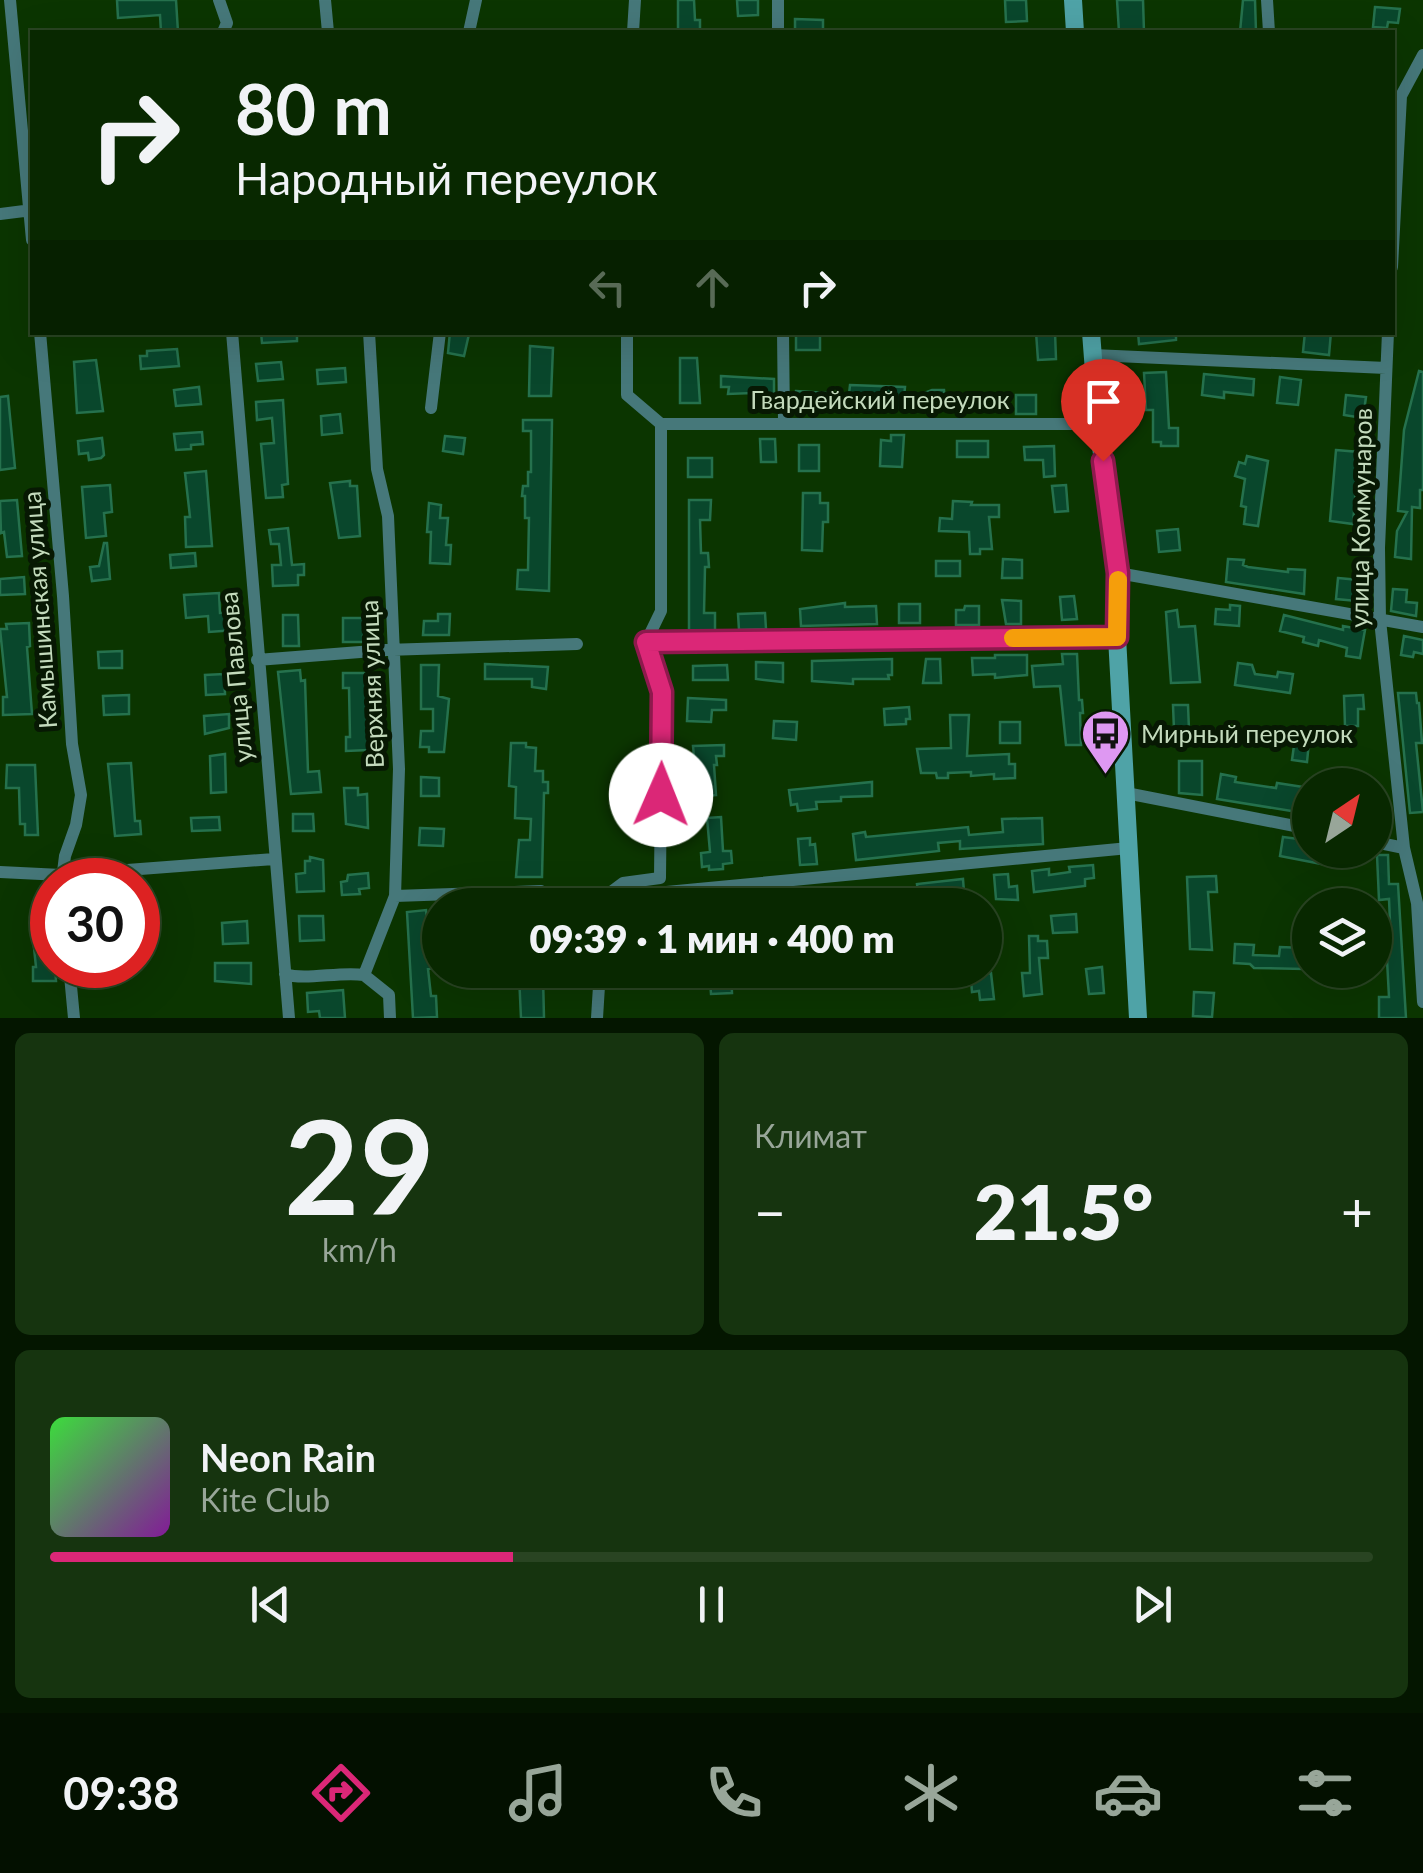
<!DOCTYPE html>
<html lang="ru">
<head>
<meta charset="utf-8">
<style>
	:root { --surface:#082800; --page:#16340f; --text:#f1f3f6; --muted:#98a699; --line:#294422; --accent:#db2777 }
	body { margin:0; font-family:Lato,sans-serif; background:var(--page); color:var(--text); height:100vh; display:flex; flex-direction:column; font-size:38px; white-space:nowrap }
	* { box-sizing:border-box; margin:0 }
	p { font-size:32px; color:var(--muted) }
	.icon { flex:none; width:55px; height:55px; fill:none; stroke:currentColor; stroke-width:2; stroke-linecap:round; stroke-linejoin:round }
	.map { position:relative; height:1018px; overflow:hidden }
	.sheet { display:flex; flex-direction:column; gap:15px; padding:15px; background:#041600; flex:1 }
	.sheet>* { flex:none }
	.top-card { position:absolute; left:30px; top:30px; width:1365px; height:305px; border-radius:0px; box-shadow:0 10px 40px #0002,0 0 0 2px var(--line); background:#082800; color:var(--text); overflow:hidden }
	.needle { width:65px; rotate:35deg }
	.controls { position:absolute; left:1292px; top:768px; display:grid; gap:20px }
	.controls a { display:grid; place-items:center; width:100px; height:100px; border-radius:50%; background:var(--surface); box-shadow:0 10px 40px #0002,0 0 0 2px var(--line); font-size:50px }
	.speed { position:absolute; left:30px; top:858px; display:flex; gap:20px; font-size:50px; font-weight:700; text-align:center }
	.speed>* { display:grid; place-content:center; width:130px; height:130px; border-radius:50%; background:var(--surface); box-shadow:0 10px 40px #0002,0 0 0 2px var(--line); line-height:1 }
	.speed .limit { border:15px solid #d22; background:#fff; color:#111 }
	.pin { position:absolute; display:grid; place-items:center; width:85px; height:85px; color:#fff; margin:-102px -42px; border-radius:50% 50% 50% 0; rotate:-45deg; box-shadow:0 0 10px #0007 }
	.pin .icon { rotate:45deg }
	.me { position:absolute; width:110px; margin:-55px; rotate:1deg; stroke-linejoin:round; filter:drop-shadow(0 0 8px #0008) }
	.turn { display:flex; align-items:center; gap:35px; height:210px; padding:0 40px; font-size:45px }
	.turn .icon { width:130px; height:130px; stroke-width:2.5 }
	.turn b { display:block; font-size:70px; line-height:85px }
	.lanes { display:flex; align-items:center; height:95px; padding:0 40px; background:#0003; justify-content:center; gap:50px; direction:ltr }
	.lanes .off { opacity:.35 }
	.big { font-size:75px; font-weight:800; line-height:1.1 }
	.sheet .tile { flex:1; display:flex; flex-direction:column; justify-content:center; gap:15px; min-width:0; padding:0 35px; border-radius:15px; background:var(--page) }
	.sheet .dial { align-items:center; gap:0 }
	.dial b { font-size:130px; line-height:1 }
	.song { display:flex; align-items:center; gap:30px }
	.cover { width:120px; height:120px; border-radius:15px; background:linear-gradient(135deg,hsl(120 70% 55%),hsl(290 70% 35%)) }
	.played { height:10px; border-radius:5px; background:linear-gradient(90deg,var(--accent) 35%,var(--line) 35%) }
	.keys { display:flex; justify-content:space-around; direction:ltr }
	.heat { display:flex; justify-content:space-between; align-items:center; font-size:55px; direction:ltr }
	.sheet .tiles { flex:1; display:grid; gap:15px; grid-template-columns:1fr 1fr }
	.tile:last-child { grid-column:span 2 }
	.trip { position:absolute; left:422px; top:888px; width:580px; height:100px; border-radius:50px; background:var(--surface); box-shadow:0 10px 40px #0002,0 0 0 2px var(--line); font-weight:800; line-height:100px; text-align:center }
	.dock { display:flex; height:160px; justify-content:space-around; align-items:center; background:#031000; color:var(--muted) }
	.dock .icon { width:70px; height:70px }
	.dock .current { color:var(--accent) }
	.dock b { font-size:45px; color:var(--text) }
	.map>svg:first-child { display:block }
</style>
</head>
<body>
<div class="map">
<svg width="1423" height="1018" viewBox="0 0 1423 1018">
	<rect width="100%" height="100%" fill="#0b3500"/>
	<path fill="#09472c" stroke="#25714d" stroke-width="2.5" d="M117 0H176L178 32H161L160 15 118 18Z
		M678 0H694L695 20H700V32H678Z
		M737 0H758V15L738 16Z
		M1005 0H1026L1027 21 1006 22Z
		M1117 0H1143L1144 32H1119Z
		M1243 0H1255L1256 32H1240Z
		M1375 7 1400 9 1398 23 1388 22 1387 28 1373 27Z
		M795 19 823 20V32H795Z
		M261 332H297V341L262 343Z
		M450 332 469 334 464 356 448 353Z
		M1036 332H1055L1056 359 1038 360Z
		M1138 332H1176V340L1139 344Z
		M1305 332H1331L1329 355 1303 352Z
		M796 335H820V350H796Z
		M530 346 553 348 551 396H529Z
		M177 349 179 366 141 369 140 356H147V351Z
		M680 358H697L700 403H680Z
		M96 360 103 411 77 413 74 362Z
		M281 362 283 379 258 381 256 364Z
		M345 368 346 382 318 384 317 370Z
		M1419 371 1423 372V490H1420V508L1412 507 1411 559 1395 557 1397 531 1407 512 1398 511 1404 430Z
		M1166 372 1169 428H1178V446H1161V442H1153V410H1146L1144 373Z
		M1204 374 1254 379 1253 395 1224 392V398L1202 395Z
		M721 376 774 379V405L752 404V393L728 394 729 387H721Z
		M1280 377 1301 380 1298 405 1277 403Z
		M850 385 905 387 903 408 848 403Z
		M199 387 201 404 176 406 174 390Z
		M932 390H944L945 408 924 409V393Z
		M796 391 826 393 825 406 795 404Z
		M1016 395H1036V414H1016Z
		M1346 395 1366 397 1363 418 1344 415Z
		M8 396 15 468 0 470V397Z
		M283 400 288 484 282 485 283 497 266 498 261 444 274 443 272 418 257 420 256 402Z
		M340 414 342 433 322 435 321 416Z
		M523 420H552L549 591 517 589 518 570H528L529 518H525V496H522L523 486H528V472H531V431H523Z
		M202 432 203 444 191 445V449L176 450 174 434Z
		M891 435H904L902 467 880 466 881 440 891 441Z
		M445 436 465 438 463 454 443 451Z
		M102 438 104 455 101 458 89 460 88 453 79 454 78 441Z
		M760 439H775L776 462H761Z
		M957 441H988V457H957Z
		M799 445H819V471H799Z
		M1054 446 1055 476 1044 477 1043 460H1025L1024 447Z
		M1336 450 1359 452 1353 524 1330 521Z
		M1247 456 1268 461 1258 526 1244 524 1246 507 1241 506 1245 479 1235 476 1239 462 1245 464Z
		M688 458H712V477H688Z
		M206 471 212 546 186 547 185 517H190L185 473Z
		M350 481V486H357L360 536 339 538 330 483Z
		M110 485 112 512 104 513 106 536 86 538 82 487Z
		M1066 485 1068 511 1055 512 1052 486Z
		M803 493H820V503H828V522H823L822 551 802 550Z
		M17 500 22 556 7 557 4 532 1 533 0 501Z
		M689 500H711L710 520H700L701 553H708L709 567H705L704 613H715V630L689 631Z
		M953 501 972 502 971 505H999V517H989L992 549H980V554H970L969 532 939 531 940 518 952 519Z
		M429 503 441 505 440 518H448L446 545H451L450 564 430 563 431 532H427Z
		M288 528 292 565 304 564V575H298V585L273 586 272 565H281L279 544H271L269 530Z
		M1178 529 1180 550 1159 552 1157 531Z
		M104 543H107L110 579 92 581 90 567 99 566Z
		M195 553 196 566 171 568 170 555Z
		M1003 559 1022 560V578H1002Z
		M1228 559 1244 560 1243 565 1248 567 1288 572V569L1305 570 1304 594 1226 582Z
		M936 561H960V576H936Z
		M24 577 25 594 0 595V579Z
		M1338 578 1359 580 1357 601 1336 599Z
		M1393 589 1407 590 1406 602 1417 603 1416 616 1391 611Z
		M219 593 220 613 234 612 235 630 209 632 208 616 186 618 184 595Z
		M1074 596 1077 619 1062 620 1060 597Z
		M1002 600 1021 601V624H1006Z
		M845 603V607L876 606 877 624 801 626 800 609Z
		M899 604H920V623H899Z
		M1230 605 1240 606 1239 626 1215 624 1216 609 1230 610Z
		M965 606H979V625H956V610H964Z
		M1177 610 1179 627 1195 626 1200 682 1171 683 1166 612Z
		M765 613 766 629 739 630 738 614Z
		M438 614H450L449 635H423L424 621H438Z
		M283 615H298L299 646H283Z
		M1284 615 1343 630V626L1365 630 1360 658 1346 656 1347 648 1319 640 1318 646 1303 642 1304 637 1280 631Z
		M343 618H369V636H363V642H343Z
		M29 623 30 646 27 647 32 714 3 715V697H7L0 629H7L6 624Z
		M1404 636 1423 640V654L1414 652 1413 657 1401 655Z
		M122 651V668H99L98 652Z
		M1062 654H1077L1079 700H1082L1083 713H1080L1081 745H1066L1060 686 1034 687 1032 666 1063 664Z
		M995 655H1027V675L995 678V674L973 675 972 658H995Z
		M892 659V675H888L889 679H853V684L812 681V661Z
		M926 659H940L941 683H923Z
		M756 662 783 663V682L756 679Z
		M1238 663 1252 665 1255 674 1277 677 1278 672 1293 674 1290 693 1235 685Z
		M485 664 548 667 546 689 532 687V679H485Z
		M421 665H439L438 696 449 699 444 752H429V747H420L421 731H433V709H421Z
		M727 665 728 680H693V666Z
		M300 670 301 681 305 680 308 772 319 771 321 792 291 794 278 672Z
		M343 673H368V750L346 751V737H350L349 688H343Z
		M224 674 225 694 206 695 205 675Z
		M1398 693H1416L1417 703H1419L1422 743H1416L1423 812 1410 813Z
		M129 695V714L104 715 103 696Z
		M1363 695 1364 709H1358V726H1345L1344 696Z
		M688 698 726 700V710H712L711 722 687 721Z
		M1173 705H1188L1189 730H1174Z
		M909 707 910 719H906V724L885 725 884 709Z
		M229 714V728L205 734 204 716Z
		M950 715H969L967 756 1009 754V764H1015V778L994 779V774L971 776V772L948 773V778H937L936 773H921L917 749 951 748Z
		M774 721 797 722 796 740 773 738Z
		M1000 722H1020V743H1000Z
		M1296 731 1310 732 1307 762 1292 760Z
		M511 743H526V747L536 748 535 771H543V782H548V793H544L542 877H516L519 840H530L531 819 515 818 516 787 509 786Z
		M724 745V756H716L717 765H714L716 795 703 796V791H697L693 746Z
		M225 754 226 792 211 793 210 756Z
		M1179 761H1202V795L1179 793Z
		M131 763 135 821H140L141 834 115 836 108 764Z
		M7 765H35L38 835H25V824H20L19 788H6Z
		M1221 774 1236 777 1235 782 1276 788 1277 783 1310 788V814L1217 799Z
		M421 777 439 778V796H421Z
		M872 782V796L841 797V801L816 802 817 809 798 811 797 804 791 805 789 790Z
		M344 788H358V795L367 794 368 828 346 824Z
		M293 814H313L314 831H293Z
		M219 817 220 830 192 831 191 818Z
		M721 817 723 851H731L732 863 723 864V869L709 870V866L702 867 701 853 710 852 707 818Z
		M1042 818 1043 844 960 849V841L938 843 939 851 856 860 853 834 865 832 866 837 968 827 969 835 1003 832 1002 819Z
		M420 828 444 829 443 846 419 845Z
		M1283 837 1307 840 1306 850H1341L1337 867 1280 856Z
		M810 838V845L815 844 817 864 800 865 798 839Z
		M1377 855H1388L1389 884H1398L1406 1018H1379V997H1389L1385 922H1390L1389 899 1379 900Z
		M310 857 323 860 324 891 297 892 296 874 305 873V861H310Z
		M1093 865 1094 878 1085 879V886L1034 892 1032 871 1049 869V875L1070 872 1069 867Z
		M368 873 369 888 359 889 360 894 342 895 341 882 347 881 348 875Z
		M1008 874 1009 887 1017 886 1018 900 996 899 994 875Z
		M1216 876 1217 892H1208L1212 950 1190 949 1187 877Z
		M963 879 965 905H948V899L919 902 917 884Z
		M426 910 432 968 428 969 431 996H436L437 1017 413 1018 407 912Z
		M1076 914 1077 932 1053 933 1051 916Z
		M299 916H323L324 940 300 941Z
		M247 921 248 943 223 944 222 923Z
		M52 926 56 981H33V967H36L32 928Z
		M1029 936H1038V941H1047L1048 958H1039L1042 994 1024 996 1022 973H1030Z
		M1235 944 1254 945 1253 955 1279 956 1280 947 1305 948 1304 969 1254 968 1250 964 1234 963Z
		M215 963H251V984L215 981Z
		M1102 967 1104 993 1089 994 1086 969Z
		M538 972 539 976H543L544 1018H521L519 975Z
		M731 973 732 993 711 994 710 979H721V974Z
		M991 973 994 999 980 1000 979 991 972 992 971 980H977V975Z
		M343 990 345 1018H320L319 1011 308 1012 307 993Z
		M1194 992 1214 993 1212 1017 1193 1016Z"/>
	<g fill="none" stroke-linecap="round" stroke-linejoin="round">
		<path stroke="#46787a" stroke-width="12" d="M10 0 32 240
			M219 0 227 23 223 32
			M325 0 328 32
			M778 0V32
			M1267 0 1269 32
			M469 32 476 0
			M633 32 635 0
			M0 214 32 210
			M1392 267 1401 96 1423 55
			M40 332 63 596 72 744 81 795 76 825 65 856 62 880
			M232 332 289 1018
			M369 332 377 469 388 516 399 769 395 896 364 975 389 995 390 1018
			M783 332 784 421
			M1388 332 1379 548 1380 620 1404 848 1417 903 1423 1002
			M1093 355 1386 368
			M431 408 440 332
			M661 424H1098
			M1118 573 1423 627
			M646 642 1117 637
			M257 660 386 650 577 644
			M1126 793 1310 829
			M1375 842 1404 848
			M0 872 61 875 274 859
			M395 896 541 891 563 905
			M588 905 603 898 1129 848
			M603 905V898L623 883 660 878 662 691 646 642 661 611V424L627 395V332
			M69 965 74 1018
			M285 974C305 981 340 971 364 975
			M597 1018 600 970"/>
		<path stroke="#4fa3a7" stroke-width="18" d="M1073 0 1075 32
			M1091 332 1098 424 1118 573 1117 637 1138 1018"/>
	</g>
	<g fill="none" stroke-linecap="round" stroke-linejoin="round">
		<defs>
			<path id="route" d="M661 795 662 692 646 642 1117 637 1118 573 1103 461"/>
		</defs>
		<use href="#route" stroke="#8e194d" stroke-width="25"/>
		<use href="#route" stroke="#db2777" stroke-width="18"/>
		<path stroke="#f59e0b" stroke-width="18" d="M1013 638 1117 637 1118 580"/>
	</g>
	<defs>
		<symbol id="bus-pin" viewBox="-11 -11 22 30"><path d="M0 17L-7.5 6A9.5 9.5 0 1 1 7.5 6Z" fill="#de98f2" stroke="#071803"/><path d="M-5-6H5V4H4V6H2V4H-2V6H-4V4H-5ZM-3.5-4V0h7V-4ZM-3.5 1.2v1.5H-2V1.2ZM2 1.2v1.5H3.5V1.2Z" fill="#111"/></symbol>
	</defs>
	<g fill-rule="evenodd">
		<use href="#bus-pin" x="1078" y="706" width="55" height="75"/>
	</g>
	<g text-anchor="middle" stroke-width="10" stroke-linejoin="round" paint-order="stroke">
		<g font-size="25" fill="#c3dabc" stroke="#071803">
			<text x="880" y="409">Гвардейский переулок</text>
			<text transform="translate(1361 518) rotate(-89)" y="9">улица Коммунаров</text>
			<text transform="translate(40 610) rotate(-94)" y="9">Камышинская улица</text>
			<text transform="translate(236 677) rotate(-95)" y="9">улица Павлова</text>
			<text transform="translate(372 684) rotate(-92)" y="9">Верхняя улица</text>
		</g>
		<g font-size="25" fill="#c3dabc" stroke="#071803" text-anchor="start">
			<text x="1141" y="743">Мирный переулок</text>
		</g>
	</g>
</svg>
<div class="controls">
<a><svg class="needle" viewBox="-14 -14 28 28"><path d="M0-13l5 13h-10z" fill="#e53935"/><path d="M0 13l5-13h-10z" fill="#98a699"/></svg></a>
<a><svg class="icon" aria-label="layers" viewBox="0 0 24 24"><path d="M12 4l9 5-9 5-9-5zM3 14l9 5 9-5"/></svg></a>
</div>
<div class="speed"><div class="limit">30</div></div>
<div class="pin" style="left:1103px;top:461px;background:#d93025"><svg class="icon" aria-label="arrive" viewBox="0 0 24 24"><path d="M6 21V4h12l-3 4 3 4H6"/></svg></div>
<svg class="me" style="left:661px;top:795px" viewBox="-20 -20 40 40"><circle r="19" fill="#fff"/><path d="M0-13L10 11 0 6-10 11z" fill="#db2777"/></svg>
<div class="trip">09:39 · 1 мин · 400 m</div>
<div class="top-card">
<div class="turn"><svg class="icon" aria-label="right" viewBox="0 0 24 24"><path d="M7 20v-9h11M14 6l5 5-5 5"/></svg><div><b>80 m</b>Народный переулок</div></div>
<div class="lanes"><svg class="icon off" aria-label="left" viewBox="0 0 24 24"><path d="M17 20v-9H6M10 6l-5 5 5 5"/></svg><svg class="icon off" aria-label="ahead" viewBox="0 0 24 24"><path d="M12 20V5M6 11l6-6 6 6"/></svg><svg class="icon" aria-label="right" viewBox="0 0 24 24"><path d="M7 20v-9h11M14 6l5 5-5 5"/></svg></div>
</div>
</div>
<section class="sheet">
<div class="tiles">
<div class="tile dial"><b>29</b><p>km/h</p></div>
<div class="tile"><p>Климат</p>
<div class="heat"><a>−</a><b class="big">21.5°</b><a>+</a></div>
</div>
<div class="tile">
<div class="song"><i class="cover"></i><div><b>Neon Rain</b><p>Kite Club</p></div></div>
<div class="played"></div>
<div class="keys"><svg class="icon" aria-label="previous" viewBox="0 0 24 24"><path d="M18 5L8 12l10 7zM5 5v14"/></svg><svg class="icon" aria-label="pause" viewBox="0 0 24 24"><path d="M8 5v14M16 5v14"/></svg><svg class="icon" aria-label="next" viewBox="0 0 24 24"><path d="M6 5l10 7-10 7zM19 5v14"/></svg></div>
</div>
</div>
</section>
<nav class="dock">
<b>09:38</b>
<svg class="icon current" aria-label="directions" viewBox="0 0 24 24"><path d="M12 3l9 9-9 9-9-9zM9 14v-3h6M13 9l2 2-2 2"/></svg>
<svg class="icon" aria-label="music" viewBox="0 0 24 24"><path d="M9 18V5l10-2v13"/><circle cx="6" cy="18" r="3"/><circle cx="16" cy="16" r="3"/></svg>
<svg class="icon" aria-label="phone" viewBox="0 0 24 24"><path d="M5 4h4l2 5-3 2q2 4 5 5l2-3 5 2v4C11 20 4 13 5 4z"/></svg>
<svg class="icon" aria-label="climate" viewBox="0 0 24 24"><path d="M12 3v18M4 7l16 10M4 17L20 7"/></svg>
<svg class="icon" aria-label="car" viewBox="0 0 24 24"><path d="M5 17H2v-5l4-1 3-4h7l3 4 3 1v5h-3M9 17h6M6 11h13"/><circle cx="7" cy="17" r="2"/><circle cx="17" cy="17" r="2"/></svg>
<svg class="icon" aria-label="filters" viewBox="0 0 24 24"><path d="M4 7h16M4 17h16"/><circle cx="9" cy="7" r="2"/><circle cx="15" cy="17" r="2"/></svg>
</nav>
</body>
</html>
